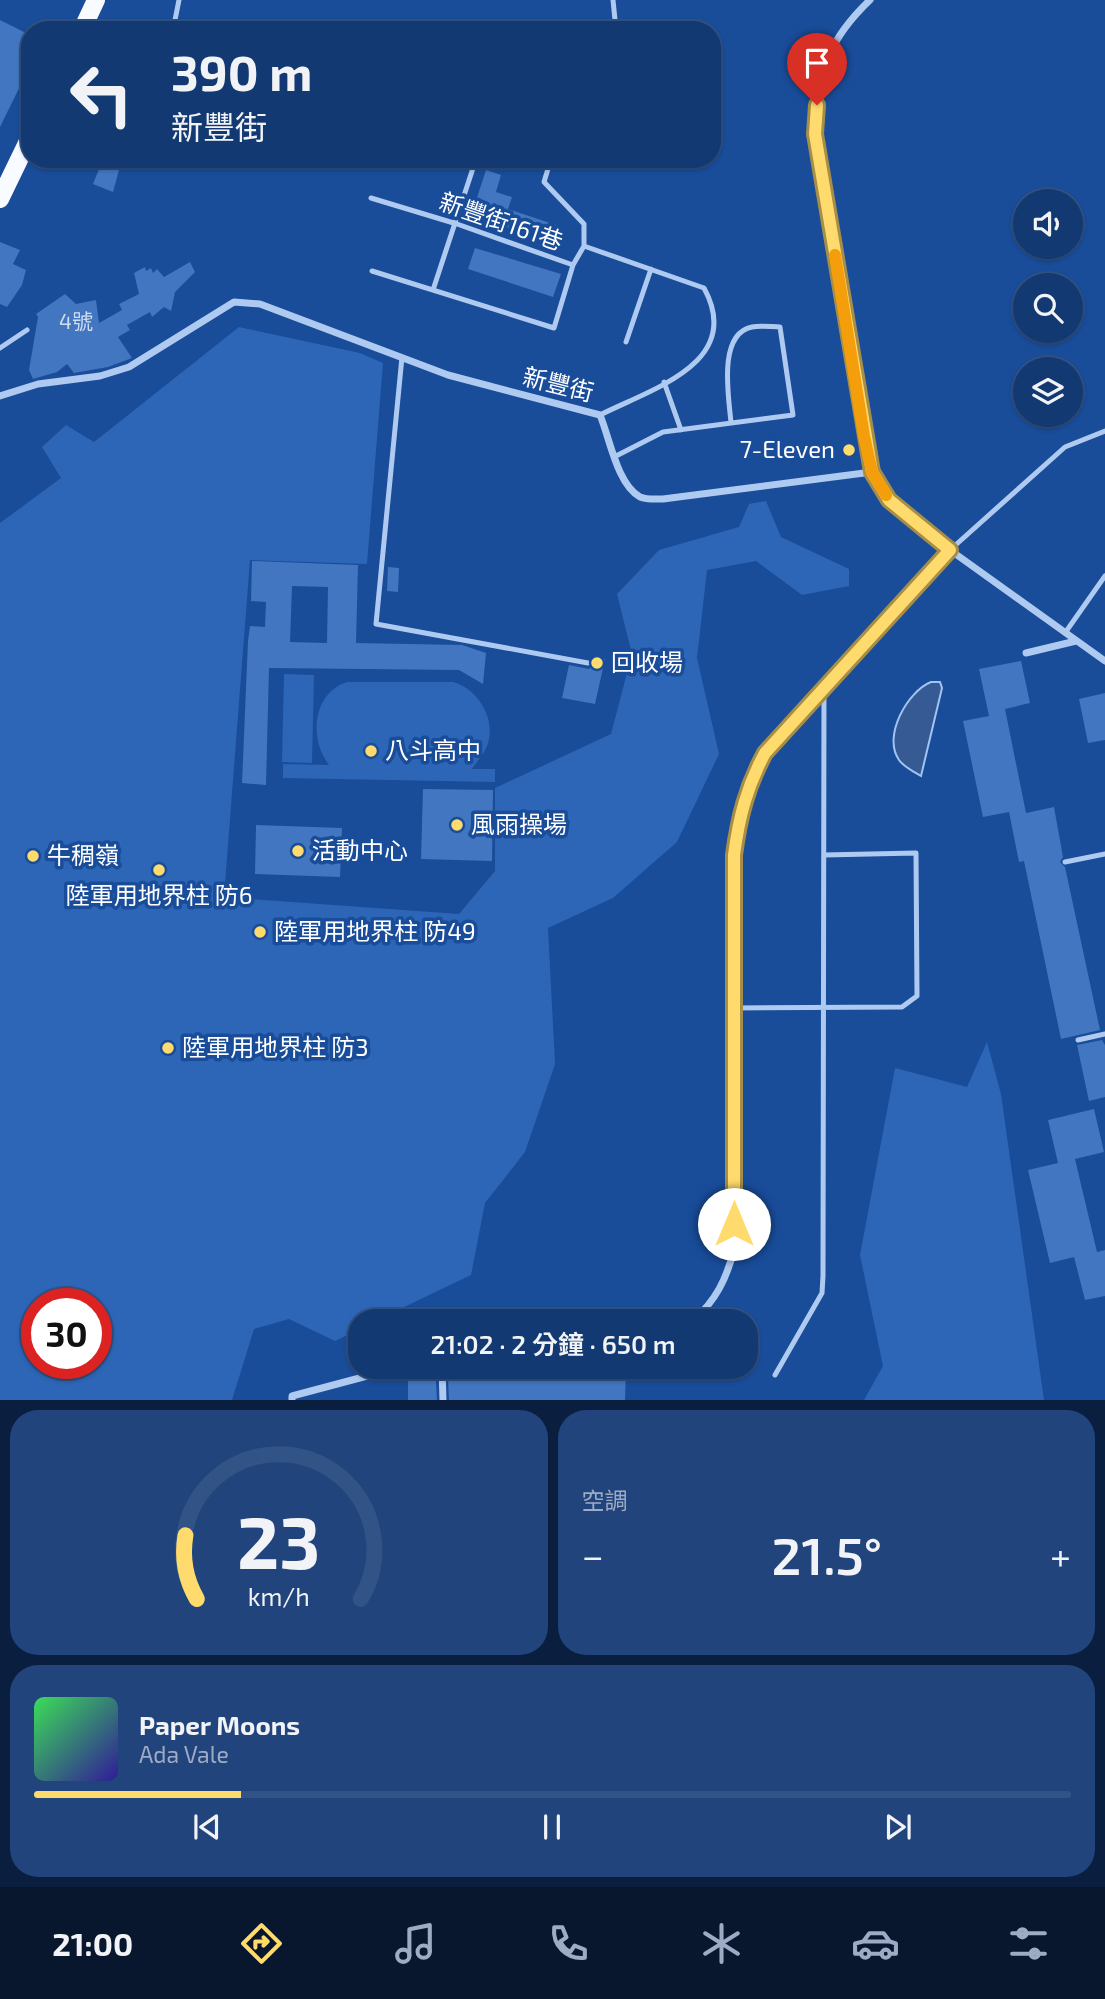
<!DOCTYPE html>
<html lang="zh-TW">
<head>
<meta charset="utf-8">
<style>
	:root { --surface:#133973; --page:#20447b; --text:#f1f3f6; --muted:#9dacc4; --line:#325385; --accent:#ffdb6e }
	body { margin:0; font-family:"Exo 2","Noto Sans TC",sans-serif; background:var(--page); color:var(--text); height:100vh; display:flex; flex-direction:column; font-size:26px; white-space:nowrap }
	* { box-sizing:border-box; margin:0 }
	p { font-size:23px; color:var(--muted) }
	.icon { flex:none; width:38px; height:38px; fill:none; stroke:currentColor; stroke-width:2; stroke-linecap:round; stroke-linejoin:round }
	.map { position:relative; height:1400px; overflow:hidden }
	.panel { display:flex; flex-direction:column; gap:10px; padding:10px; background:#0a1f3f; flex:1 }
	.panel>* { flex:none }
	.hud { position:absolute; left:21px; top:21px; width:700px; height:147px; border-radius:28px; box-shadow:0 2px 5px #0004,0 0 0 2px var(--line); background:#133973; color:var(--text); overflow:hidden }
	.tools { position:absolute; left:1013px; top:189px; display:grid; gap:14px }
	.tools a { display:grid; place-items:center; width:70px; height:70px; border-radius:50%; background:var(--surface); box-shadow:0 2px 5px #0004,0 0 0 2px var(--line); font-size:35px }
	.speed { position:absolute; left:21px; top:1288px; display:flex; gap:14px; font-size:35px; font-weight:700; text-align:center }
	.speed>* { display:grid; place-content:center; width:91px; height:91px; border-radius:50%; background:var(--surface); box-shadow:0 2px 5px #0004,0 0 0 2px var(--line); line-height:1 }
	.speed .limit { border:10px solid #d22; background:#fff; color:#111 }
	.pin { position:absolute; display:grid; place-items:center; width:60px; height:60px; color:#fff; margin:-72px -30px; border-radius:50% 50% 50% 0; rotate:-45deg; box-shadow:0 0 7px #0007 }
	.pin .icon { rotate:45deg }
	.me { position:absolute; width:77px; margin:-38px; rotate:0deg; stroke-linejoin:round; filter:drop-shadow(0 0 5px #0008) }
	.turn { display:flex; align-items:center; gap:24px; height:147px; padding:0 35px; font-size:32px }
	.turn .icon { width:91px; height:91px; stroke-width:2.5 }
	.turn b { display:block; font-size:49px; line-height:60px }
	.big { font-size:52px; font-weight:600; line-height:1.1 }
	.panel .card { flex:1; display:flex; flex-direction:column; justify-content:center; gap:10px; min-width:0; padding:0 24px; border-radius:28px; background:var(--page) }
	.panel .dial { align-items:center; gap:0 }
	.dial svg { height:182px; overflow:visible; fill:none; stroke:var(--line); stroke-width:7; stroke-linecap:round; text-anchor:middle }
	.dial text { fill:var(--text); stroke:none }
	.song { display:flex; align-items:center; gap:21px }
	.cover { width:84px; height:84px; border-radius:10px; background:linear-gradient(135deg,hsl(130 70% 55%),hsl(250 70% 35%)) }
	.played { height:7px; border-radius:4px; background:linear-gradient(90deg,var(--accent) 20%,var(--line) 20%) }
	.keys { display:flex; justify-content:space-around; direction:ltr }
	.heat { display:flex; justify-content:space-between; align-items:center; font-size:38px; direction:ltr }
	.panel .tiles { flex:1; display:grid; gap:10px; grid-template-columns:1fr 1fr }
	.card:last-child { grid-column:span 2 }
	.trip { position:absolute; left:348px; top:1309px; width:410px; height:70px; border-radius:28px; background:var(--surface); box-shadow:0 2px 5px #0004,0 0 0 2px var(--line); font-weight:600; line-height:70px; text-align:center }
	.dock { display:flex; height:112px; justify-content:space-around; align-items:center; background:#08172e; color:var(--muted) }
	.dock .icon { width:49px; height:49px }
	.dock .active { color:var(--accent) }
	.dock b { font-size:32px; color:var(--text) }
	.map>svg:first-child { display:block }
</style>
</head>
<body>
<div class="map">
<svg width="1105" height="1401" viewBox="0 0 1105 1401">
	<rect width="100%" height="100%" fill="#194c99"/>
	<path fill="#2d66b7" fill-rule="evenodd" d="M239 327 360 353 383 363 367 564 250 560 224 897 459 914 495 871V788L611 734 632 654 617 594 659 550 739 527 749 504 766 501 781 537 849 569V586L802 595 756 561 707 570 697 658 719 754 677 842 613 898 548 928 555 1064 525 1152 485 1203 471 1275 375 1321H360V1329L335 1341 289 1319 254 1329 232 1400H0V523L61 478 42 447 66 425 94 442ZM37 1304H96V1363H37Z
		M284 674 314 675 312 763 282 762Z
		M347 682H453C476 688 494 715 489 739 487 751 478 760 472 769H495V782L283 778V764L329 765C309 740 312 693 347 682Z
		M987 1042 1001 1094 1044 1400H864L883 1366 860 1255 895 1068 967 1087Z"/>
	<path fill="#365a93" stroke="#a1c4f3" stroke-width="2" d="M931 682H940L942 688 921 776C914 772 904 767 899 760 882 736 908 691 931 682Z"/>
	<path fill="#4276c0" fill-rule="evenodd" d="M0 20 30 35V66L0 127Z
		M103 159H122L113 192 93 184Z
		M486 170 501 175 496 192 512 197 508 209 559 226 553 243 471 216Z
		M0 242 20 250 13 264 26 270 22 285 7 307 0 304Z
		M475 248 561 274 553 297 468 269Z
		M190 262 195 272 175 292 171 311 164 307 152 317 150 312 127 325 130 330 118 337 132 358 108 367 74 373 67 364 57 372 33 379 29 370 38 317 36 314 65 294 76 304 96 300 99 323 122 310 119 304 139 294 134 273 145 267 146 271 151 268 153 273 157 269 164 277Z
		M252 561 358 565 356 643 462 645 486 653 483 684 459 670 269 668 266 785 242 783 248 641 250 626 265 627 266 602 251 601ZM292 586 328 587 327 643 290 642Z
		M388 567 399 568 398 592 387 591Z
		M592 657 605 659 595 704 562 698 569 665 589 669 593 665Z
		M1021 661 1030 703 1005 709 1026 813 1054 807 1063 857 1060 862 1065 867 1100 1030 1061 1039 1024 861 1019 862 1009 812 983 817 963 721 989 716 979 669Z
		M1105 693V740L1088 743 1079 699Z
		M423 789 493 790 492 861 421 859Z
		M256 825 342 828 340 877 255 874Z
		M1102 1040 1105 1045V1097L1089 1101 1077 1045Z
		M1094 1109 1104 1152 1075 1159 1097 1252 1105 1250V1296L1085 1300 1074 1257 1050 1263 1028 1170 1058 1163 1048 1120Z
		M484 1368 626 1370 625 1401H449L448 1377H484Z
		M408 1381H436L437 1401H408Z"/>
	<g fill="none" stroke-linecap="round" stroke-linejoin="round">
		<path stroke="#aecaf1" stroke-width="5" d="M613 0 616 30
			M173 30 179 0
			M551 159 544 182 584 224V246
			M371 198 457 224 573 265 584 246 704 288C745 363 651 389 600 415
			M372 271 554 328 573 265
			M433 290 476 159
			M626 342 651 269
			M0 348 27 330
			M402 357 376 624 588 663
			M664 382 681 430
			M616 456 663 432 793 415 780 327C772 327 761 325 752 327 717 334 729 398 731 423
			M950 550 1065 447 1105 431
			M1065 633 1105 576
			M1065 862 1105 854
			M734 1008 902 1007 917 996 916 853 824 855
			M1078 1040 1105 1034
			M775 1375 822 1293 823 1276 824 689"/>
		<path stroke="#aecaf1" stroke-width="7" d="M870 0C829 39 821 67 815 121L872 472 889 500 950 550 1105 661
			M0 396 38 384 100 376 129 367 234 302 260 304 448 375 600 415C610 439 617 484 640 497 647 500 656 499 663 499L872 472
			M1026 653 1076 641
			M693 1321C716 1300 726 1280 734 1250V854C739 817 746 786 765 753L950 550
			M442 1367 443 1401
			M292 1401V1396L401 1367"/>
		<path stroke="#f8fbff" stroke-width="18" d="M82 30 96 0
			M0 199 30 137"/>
	</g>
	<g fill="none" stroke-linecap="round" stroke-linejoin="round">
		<defs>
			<path id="route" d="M734 1224V855C739 817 747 786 765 753L950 550 889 500 872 472 815 134 817 105"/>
		</defs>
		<use href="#route" stroke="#a68e48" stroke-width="18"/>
		<use href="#route" stroke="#ffdb6e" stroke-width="12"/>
		<path stroke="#f59e0b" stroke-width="12" d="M835 255 864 436 872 472 886 495"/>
	</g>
	<g fill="#ffdb6e" stroke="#194c99" stroke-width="2.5">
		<circle cx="849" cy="450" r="7"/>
		<circle cx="597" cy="663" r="7"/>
		<circle cx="371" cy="751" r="7"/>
		<circle cx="457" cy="825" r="7"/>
		<circle cx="298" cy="851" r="7"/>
		<circle cx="33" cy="856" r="7"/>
		<circle cx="159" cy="870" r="7"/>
		<circle cx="260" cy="932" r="7"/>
		<circle cx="168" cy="1048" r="7"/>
	</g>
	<g text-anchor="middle" stroke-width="7" stroke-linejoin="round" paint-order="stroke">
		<g font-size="21" fill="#d0ddef">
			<text x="76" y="329">4號</text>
		</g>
		<g font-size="24" fill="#fff" stroke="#194c99">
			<text transform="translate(501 222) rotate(19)" y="8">新豐街161巷</text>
			<text transform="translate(558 385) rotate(14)" y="8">新豐街</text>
		</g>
		<g font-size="24" fill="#fff" stroke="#194c99" text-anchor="start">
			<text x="835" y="458" text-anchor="end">7-Eleven</text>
			<text x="611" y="671">回收場</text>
			<text x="385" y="759">八斗高中</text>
			<text x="471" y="833">風雨操場</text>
			<text x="312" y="859">活動中心</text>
			<text x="47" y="864">牛稠嶺</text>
			<text x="159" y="904" text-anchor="middle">陸軍用地界柱 防6</text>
			<text x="274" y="940">陸軍用地界柱 防49</text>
			<text x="182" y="1056">陸軍用地界柱 防3</text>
		</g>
	</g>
</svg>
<div class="tools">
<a><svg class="icon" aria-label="sound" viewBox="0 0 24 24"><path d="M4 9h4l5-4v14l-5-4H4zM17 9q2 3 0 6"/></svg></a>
<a><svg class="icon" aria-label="search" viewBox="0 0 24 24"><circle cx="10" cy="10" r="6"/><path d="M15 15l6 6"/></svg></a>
<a><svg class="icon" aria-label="layers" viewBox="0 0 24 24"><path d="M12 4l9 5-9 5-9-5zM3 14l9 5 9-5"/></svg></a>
</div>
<div class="speed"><div class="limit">30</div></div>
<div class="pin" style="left:817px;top:105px;background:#d93025"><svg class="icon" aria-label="arrive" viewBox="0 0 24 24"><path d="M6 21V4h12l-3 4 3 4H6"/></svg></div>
<svg class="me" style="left:734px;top:1224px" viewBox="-20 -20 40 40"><circle r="19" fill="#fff"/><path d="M0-13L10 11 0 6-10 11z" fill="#ffdb6e"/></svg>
<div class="trip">21:02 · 2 分鐘 · 650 m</div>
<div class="hud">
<div class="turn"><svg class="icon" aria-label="left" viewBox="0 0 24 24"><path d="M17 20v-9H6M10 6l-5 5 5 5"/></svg><div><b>390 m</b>新豐街</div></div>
</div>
</div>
<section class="panel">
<div class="tiles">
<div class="card dial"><svg viewBox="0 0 100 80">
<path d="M14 69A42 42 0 1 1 86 69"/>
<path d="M14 69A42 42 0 0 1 9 41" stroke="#ffdb6e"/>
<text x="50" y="56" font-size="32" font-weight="700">23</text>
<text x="50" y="72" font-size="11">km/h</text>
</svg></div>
<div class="card"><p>空調</p>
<div class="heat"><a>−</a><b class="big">21.5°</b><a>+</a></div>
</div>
<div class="card">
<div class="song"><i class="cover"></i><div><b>Paper Moons</b><p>Ada Vale</p></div></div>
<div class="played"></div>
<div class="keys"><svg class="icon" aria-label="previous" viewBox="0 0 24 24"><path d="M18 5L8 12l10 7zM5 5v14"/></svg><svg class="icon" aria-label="pause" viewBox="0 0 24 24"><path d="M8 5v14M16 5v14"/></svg><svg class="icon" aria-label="next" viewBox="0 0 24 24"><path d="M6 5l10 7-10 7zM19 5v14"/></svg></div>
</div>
</div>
</section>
<nav class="dock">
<b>21:00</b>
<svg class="icon active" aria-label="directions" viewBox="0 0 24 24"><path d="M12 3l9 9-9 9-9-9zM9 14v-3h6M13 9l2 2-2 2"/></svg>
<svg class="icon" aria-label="music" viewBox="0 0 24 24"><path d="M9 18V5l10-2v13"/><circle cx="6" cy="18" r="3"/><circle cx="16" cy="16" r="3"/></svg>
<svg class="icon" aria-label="phone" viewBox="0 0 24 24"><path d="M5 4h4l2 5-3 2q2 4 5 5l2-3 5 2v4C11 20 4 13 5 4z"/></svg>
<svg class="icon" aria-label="climate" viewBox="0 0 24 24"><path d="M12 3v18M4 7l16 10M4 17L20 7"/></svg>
<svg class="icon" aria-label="car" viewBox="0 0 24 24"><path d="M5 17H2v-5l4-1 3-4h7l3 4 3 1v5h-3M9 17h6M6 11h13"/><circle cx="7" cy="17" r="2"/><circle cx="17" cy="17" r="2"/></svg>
<svg class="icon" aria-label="filters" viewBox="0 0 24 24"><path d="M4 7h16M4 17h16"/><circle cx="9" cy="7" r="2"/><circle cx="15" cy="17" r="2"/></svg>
</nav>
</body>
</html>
